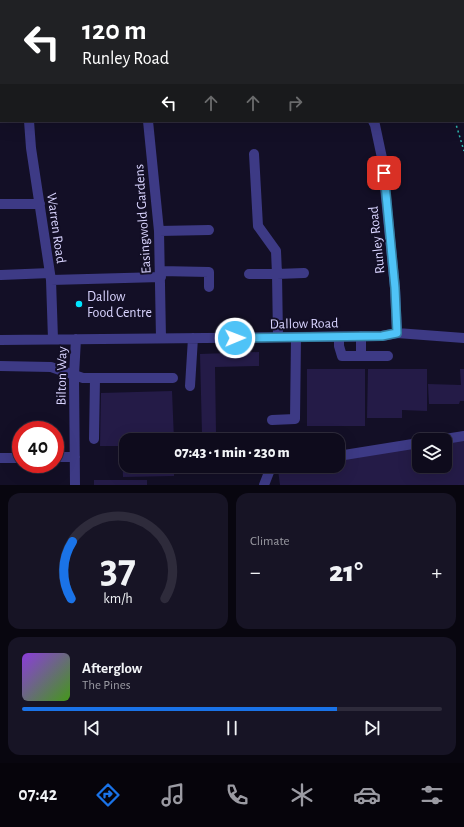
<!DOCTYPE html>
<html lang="en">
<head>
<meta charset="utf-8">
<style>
	:root { --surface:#0e0b1c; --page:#171425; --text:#f1f3f6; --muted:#9b9ba3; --line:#2e2b3b; --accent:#1a73e8 }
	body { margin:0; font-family:"Alegreya Sans",sans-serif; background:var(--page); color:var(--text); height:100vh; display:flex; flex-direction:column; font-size:15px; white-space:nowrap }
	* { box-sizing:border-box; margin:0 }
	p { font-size:13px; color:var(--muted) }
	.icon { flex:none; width:22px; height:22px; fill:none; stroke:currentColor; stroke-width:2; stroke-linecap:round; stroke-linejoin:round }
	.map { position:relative; height:485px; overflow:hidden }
	.drawer { display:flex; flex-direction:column; gap:8px; padding:8px; background:#08060f; flex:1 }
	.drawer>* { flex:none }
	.hud { position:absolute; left:0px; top:0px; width:464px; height:122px; box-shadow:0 4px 16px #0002,0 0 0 1px var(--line); background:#202124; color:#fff; overflow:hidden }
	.controls { position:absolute; left:412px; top:433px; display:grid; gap:8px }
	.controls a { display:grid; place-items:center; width:40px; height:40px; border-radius:8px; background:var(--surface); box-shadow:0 4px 16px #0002,0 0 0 1px var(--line); font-size:20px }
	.speed { position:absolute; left:12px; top:421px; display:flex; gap:8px; font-size:20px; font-weight:700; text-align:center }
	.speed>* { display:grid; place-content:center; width:52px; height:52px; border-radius:50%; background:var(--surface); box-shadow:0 4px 16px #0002,0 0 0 1px var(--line); line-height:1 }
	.speed .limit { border:6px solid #d22; background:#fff; color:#111 }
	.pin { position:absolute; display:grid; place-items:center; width:34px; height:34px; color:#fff; margin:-17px; border-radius:8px; box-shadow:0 2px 6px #0006 }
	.me { position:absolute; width:44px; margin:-22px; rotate:89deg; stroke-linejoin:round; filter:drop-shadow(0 0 3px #0008) }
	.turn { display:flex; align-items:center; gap:14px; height:84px; padding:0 16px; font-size:18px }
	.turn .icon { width:52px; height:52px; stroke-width:2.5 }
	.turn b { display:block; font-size:28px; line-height:34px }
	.lanes { display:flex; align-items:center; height:38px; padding:0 16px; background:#0003; justify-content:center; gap:20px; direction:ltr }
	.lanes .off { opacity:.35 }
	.big { font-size:30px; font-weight:800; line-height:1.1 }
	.drawer .widget { flex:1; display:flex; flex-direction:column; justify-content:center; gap:6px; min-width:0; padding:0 14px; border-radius:12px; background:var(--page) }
	.drawer .dial { align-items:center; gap:0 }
	.dial svg { height:104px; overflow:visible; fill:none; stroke:var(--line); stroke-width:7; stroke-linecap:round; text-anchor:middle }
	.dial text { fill:var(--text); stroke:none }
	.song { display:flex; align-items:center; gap:12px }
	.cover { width:48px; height:48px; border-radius:6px; background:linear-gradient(135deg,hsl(270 70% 55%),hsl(100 70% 35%)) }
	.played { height:4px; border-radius:2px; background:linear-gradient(90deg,var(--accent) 75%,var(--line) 75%) }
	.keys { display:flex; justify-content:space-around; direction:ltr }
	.heat { display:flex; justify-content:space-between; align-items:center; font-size:22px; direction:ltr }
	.drawer .tiles { flex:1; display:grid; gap:8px; grid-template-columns:1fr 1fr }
	.widget:last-child { grid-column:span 2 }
	.trip { position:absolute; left:119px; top:433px; width:226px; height:40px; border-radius:12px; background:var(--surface); box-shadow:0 4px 16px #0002,0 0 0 1px var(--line); font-weight:800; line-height:40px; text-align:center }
	.tab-bar { display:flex; height:64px; justify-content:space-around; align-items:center; background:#06040b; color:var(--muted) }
	.tab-bar .icon { width:28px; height:28px }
	.tab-bar .on { color:var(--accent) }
	.tab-bar b { font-size:18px; color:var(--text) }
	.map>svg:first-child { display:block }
</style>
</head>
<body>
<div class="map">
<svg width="464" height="485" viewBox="0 0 464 485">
	<rect width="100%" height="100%" fill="#130f26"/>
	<path fill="#241b47" d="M259 352V366L215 367 216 432 202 434 200 354Z
		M307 369H365V426H307Z
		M368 369H427V411L402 410V418H367Z
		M460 369H464V401H460L459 404H429L428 384 461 385Z
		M172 391 174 440H126V446H100L101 393Z
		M464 440V485H280L278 470 303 466H338V460L419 447V466H445V443Z
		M122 451H126V466H174V476L123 477Z
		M94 480H147V485H94Z"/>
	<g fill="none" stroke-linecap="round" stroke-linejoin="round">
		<path stroke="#2fb8b0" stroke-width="1.5" stroke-dasharray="2 3" stroke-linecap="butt" d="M395 0 397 1
			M306 1V0
			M439 1 440 0
			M463 94H464
			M455 121 464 151"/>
		<path stroke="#3d3a85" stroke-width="10" d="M103 0 105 1
			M244 0 246 1
			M26 1V0
			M0 67H1
			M29 121 31 148 51 280 53 339
			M148 121 159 231 161 338
			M373 121 375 125 382 158 395 288 397 333
			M0 204H40
			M159 231 209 230
			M160 271 209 272V287
			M249 274H277L276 251 258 226 254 154
			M1 275 50 273
			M51 280 161 277
			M361 336V356
			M278 337 277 274 304 273
			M339 337V346L342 356H388
			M0 340 296 337 382 336 397 333 464 338
			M0 366 51 367 83 378H173
			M190 386 193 338
			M272 420 295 419 296 337
			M94 439 95 378
			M439 440 464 436
			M338 456 419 443
			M55 457H75
			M0 458H21
			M75 485 74 375 76 339
			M264 485 271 467 279 466"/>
	</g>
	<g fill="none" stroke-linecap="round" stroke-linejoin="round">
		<defs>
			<path id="route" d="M235 338 382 336 397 333 395 288 384 173"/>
		</defs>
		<use href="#route" stroke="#337fa1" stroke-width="10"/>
		<use href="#route" stroke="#4fc3f7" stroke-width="7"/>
	</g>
	<circle fill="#00e5ff" stroke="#130f26" stroke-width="1.5" cx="79" cy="304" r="4"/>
	<g text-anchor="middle" stroke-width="4" stroke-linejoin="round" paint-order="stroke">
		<g font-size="14" fill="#d9d4ff" stroke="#130f26">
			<text transform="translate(142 219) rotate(-94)" y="5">Easingwold Gardens</text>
			<text transform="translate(57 228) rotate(82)" y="5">Warren Road</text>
			<text transform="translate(376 240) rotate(-96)" y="5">Runley Road</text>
			<text transform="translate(304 323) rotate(-1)" y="5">Dallow Road</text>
			<text transform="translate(61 376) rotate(-89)" y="5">Bilton Way</text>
		</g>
		<g font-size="14" fill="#d9d4ff" stroke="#130f26" text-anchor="start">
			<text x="87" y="301">Dallow<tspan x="87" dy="16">Food Centre</tspan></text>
		</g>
	</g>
</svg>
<div class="controls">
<a><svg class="icon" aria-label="layers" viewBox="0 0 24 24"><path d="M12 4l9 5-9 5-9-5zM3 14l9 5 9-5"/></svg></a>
</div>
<div class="speed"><div class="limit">40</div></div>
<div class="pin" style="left:384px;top:173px;background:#d93025"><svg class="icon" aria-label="arrive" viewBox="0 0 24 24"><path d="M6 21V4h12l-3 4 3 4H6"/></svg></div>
<svg class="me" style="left:235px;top:338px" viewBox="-20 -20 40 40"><circle r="17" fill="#4fc3f7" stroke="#fff" stroke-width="3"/><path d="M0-11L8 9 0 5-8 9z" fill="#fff"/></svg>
<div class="trip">07:43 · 1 min · 230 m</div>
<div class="hud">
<div class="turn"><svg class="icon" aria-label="left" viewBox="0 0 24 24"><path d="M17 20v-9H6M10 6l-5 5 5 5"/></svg><div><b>120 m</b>Runley Road</div></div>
<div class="lanes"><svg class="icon" aria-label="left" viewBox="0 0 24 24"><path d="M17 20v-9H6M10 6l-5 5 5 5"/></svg><svg class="icon off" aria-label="ahead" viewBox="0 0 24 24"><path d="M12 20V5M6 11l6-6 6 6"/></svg><svg class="icon off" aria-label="ahead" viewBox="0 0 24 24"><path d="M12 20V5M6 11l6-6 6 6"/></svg><svg class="icon off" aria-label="right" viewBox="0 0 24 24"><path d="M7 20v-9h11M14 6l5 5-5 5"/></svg></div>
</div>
</div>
<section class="drawer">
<div class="tiles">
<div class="widget dial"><svg viewBox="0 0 100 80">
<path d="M14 69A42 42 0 1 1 86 69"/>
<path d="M14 69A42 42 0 0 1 15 25" stroke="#1a73e8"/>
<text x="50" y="56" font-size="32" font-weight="700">37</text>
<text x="50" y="72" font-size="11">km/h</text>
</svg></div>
<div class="widget"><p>Climate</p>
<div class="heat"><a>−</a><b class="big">21°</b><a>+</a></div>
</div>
<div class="widget">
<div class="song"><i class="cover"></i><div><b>Afterglow</b><p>The Pines</p></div></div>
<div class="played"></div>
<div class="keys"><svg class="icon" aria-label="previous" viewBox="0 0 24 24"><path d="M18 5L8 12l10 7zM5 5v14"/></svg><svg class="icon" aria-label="pause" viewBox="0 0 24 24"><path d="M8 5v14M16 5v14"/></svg><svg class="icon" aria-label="next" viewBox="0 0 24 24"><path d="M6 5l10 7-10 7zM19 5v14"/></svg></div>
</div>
</div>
</section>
<nav class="tab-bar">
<b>07:42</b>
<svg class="icon on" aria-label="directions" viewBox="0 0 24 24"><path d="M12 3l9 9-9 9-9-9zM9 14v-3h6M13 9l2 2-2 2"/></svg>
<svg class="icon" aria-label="music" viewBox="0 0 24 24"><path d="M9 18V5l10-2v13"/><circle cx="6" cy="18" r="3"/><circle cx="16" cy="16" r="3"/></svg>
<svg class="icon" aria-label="phone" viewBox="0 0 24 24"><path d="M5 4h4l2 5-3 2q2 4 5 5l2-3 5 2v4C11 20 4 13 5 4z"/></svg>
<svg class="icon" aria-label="climate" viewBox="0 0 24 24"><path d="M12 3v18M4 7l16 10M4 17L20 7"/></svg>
<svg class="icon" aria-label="car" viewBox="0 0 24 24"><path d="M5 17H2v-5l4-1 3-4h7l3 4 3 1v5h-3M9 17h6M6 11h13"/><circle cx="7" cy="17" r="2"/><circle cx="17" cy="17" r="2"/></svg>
<svg class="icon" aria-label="filters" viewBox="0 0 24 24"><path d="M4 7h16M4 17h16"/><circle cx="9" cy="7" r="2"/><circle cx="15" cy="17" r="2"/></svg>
</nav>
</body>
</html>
